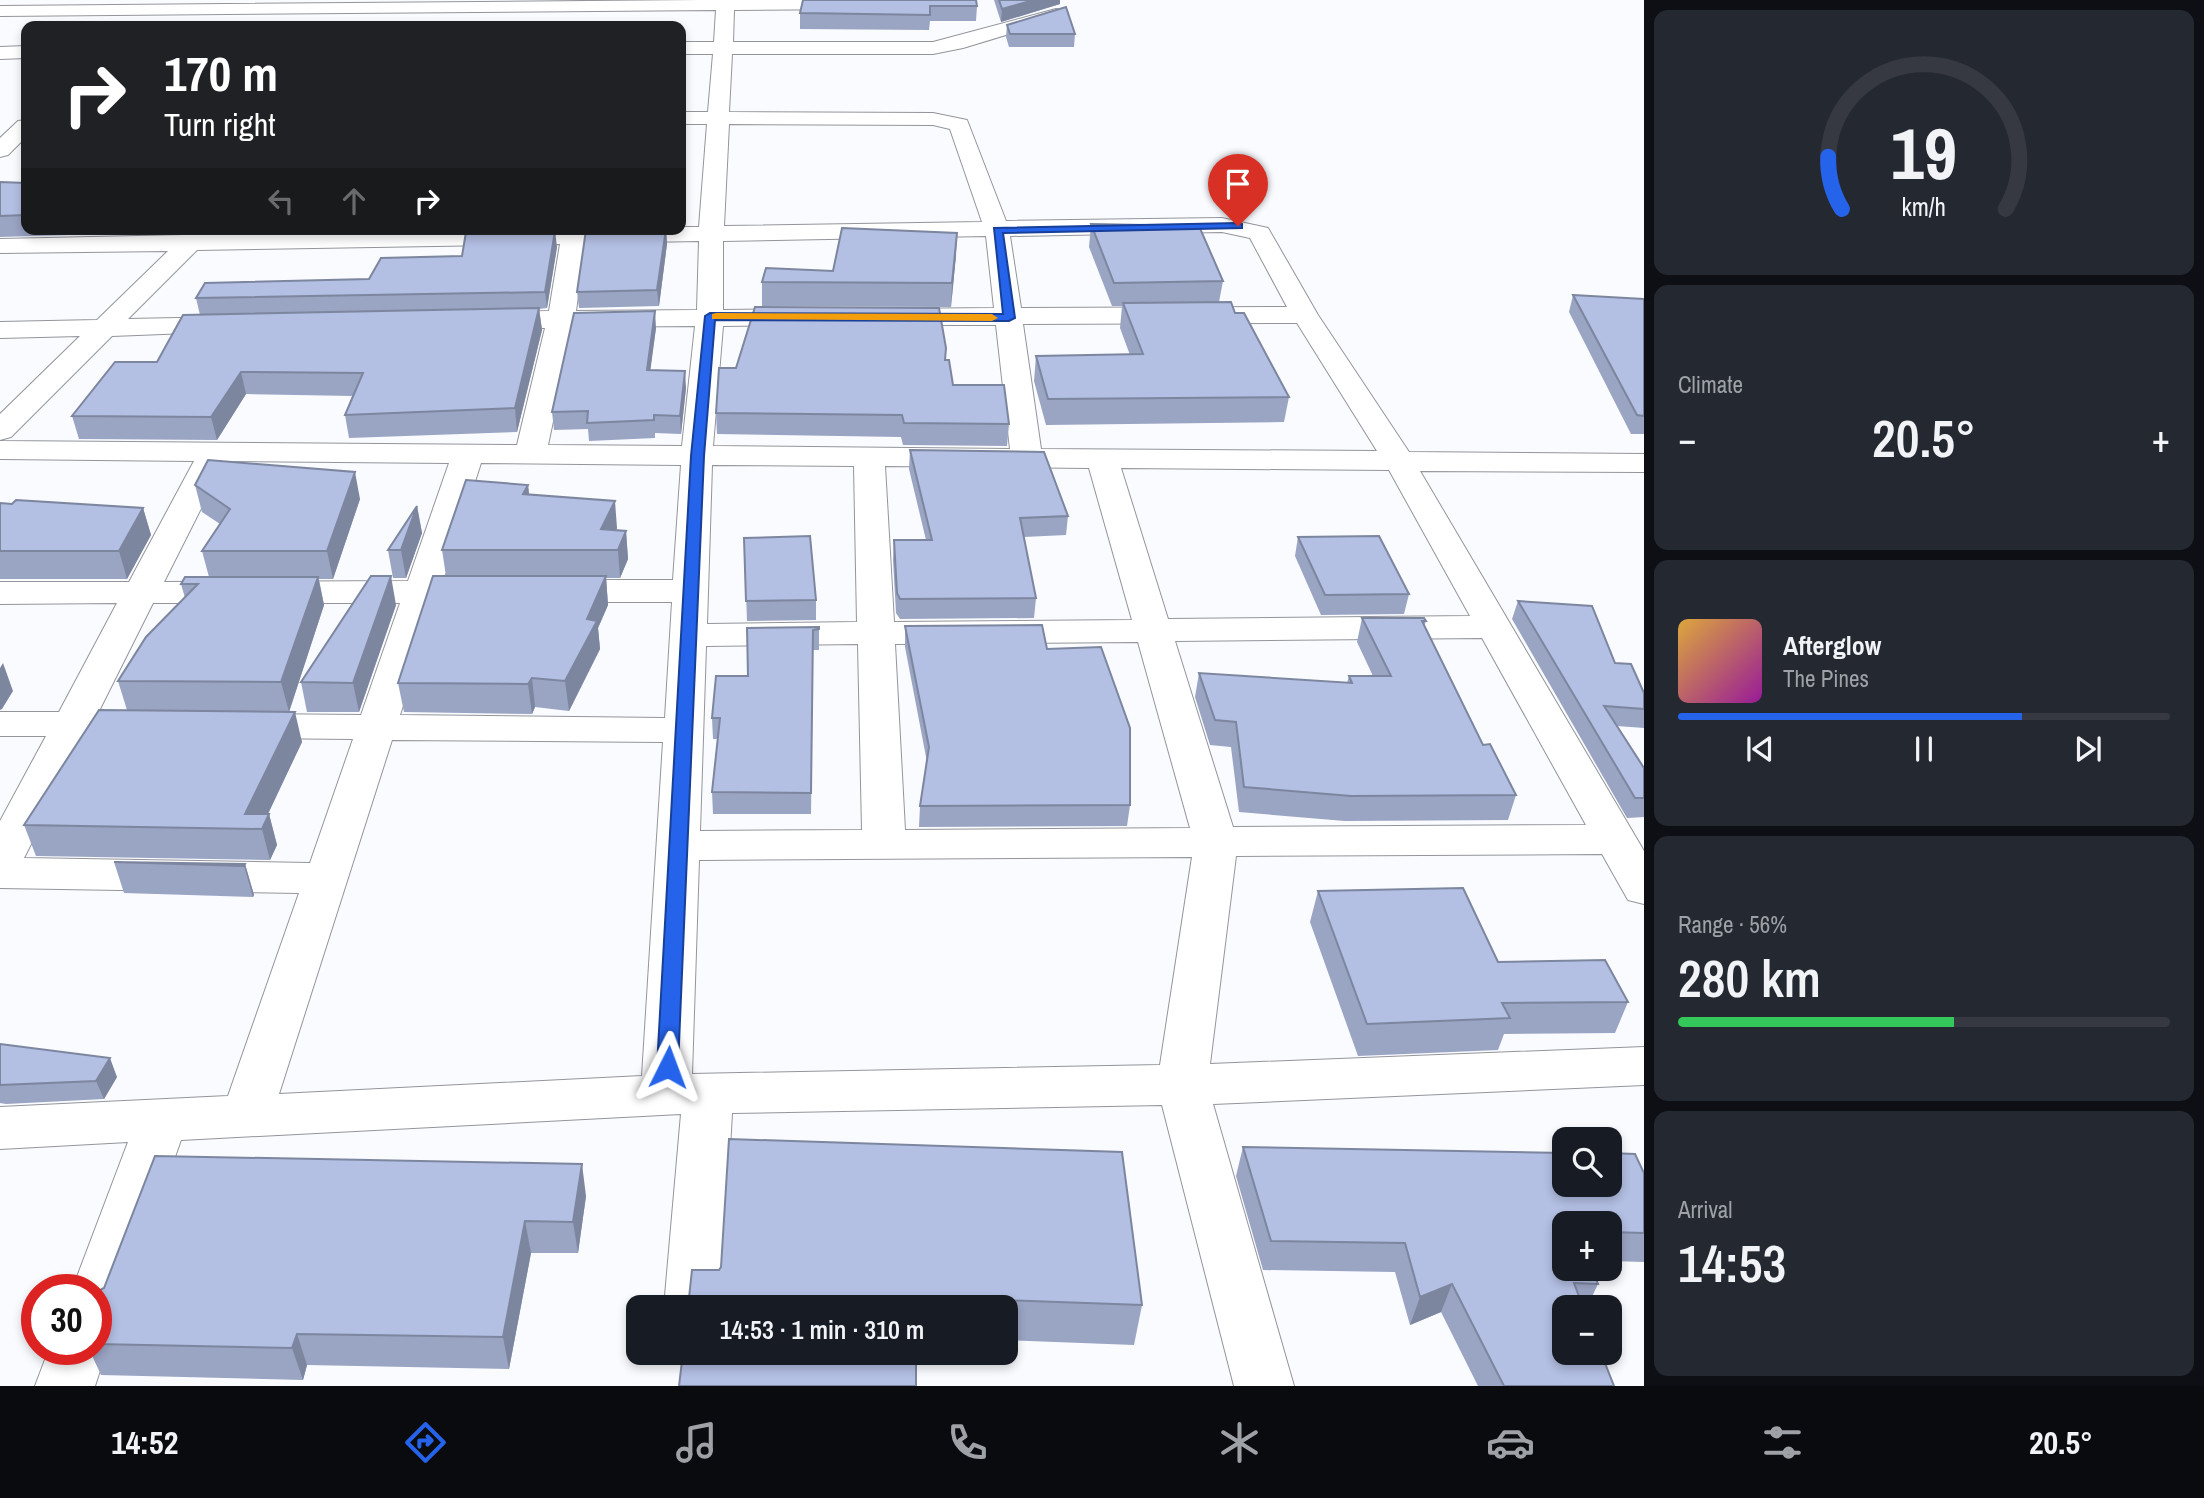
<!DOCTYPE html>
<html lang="en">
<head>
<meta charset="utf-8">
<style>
	:root { --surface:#171b24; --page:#242831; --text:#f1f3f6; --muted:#9ea1a6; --line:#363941; --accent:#2563eb }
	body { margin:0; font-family:"Archivo Narrow",sans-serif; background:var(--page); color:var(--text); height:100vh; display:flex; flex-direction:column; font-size:26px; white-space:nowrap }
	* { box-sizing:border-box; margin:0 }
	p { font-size:23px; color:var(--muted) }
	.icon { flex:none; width:38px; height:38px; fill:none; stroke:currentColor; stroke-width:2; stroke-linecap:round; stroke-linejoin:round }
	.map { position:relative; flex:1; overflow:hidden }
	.details { display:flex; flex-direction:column; gap:10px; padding:10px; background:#0d0f14; width:560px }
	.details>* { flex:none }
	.banner { position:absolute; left:21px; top:21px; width:665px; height:214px; border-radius:14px; box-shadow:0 4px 10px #0003; background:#202124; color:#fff; overflow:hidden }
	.fabs { position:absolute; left:1552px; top:1127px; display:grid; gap:14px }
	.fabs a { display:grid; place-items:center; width:70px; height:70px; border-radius:14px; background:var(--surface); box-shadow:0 4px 10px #0003; font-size:35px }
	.speed { position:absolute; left:21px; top:1274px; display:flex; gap:14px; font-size:35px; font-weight:700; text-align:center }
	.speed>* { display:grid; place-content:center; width:91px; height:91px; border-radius:50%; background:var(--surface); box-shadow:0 4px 10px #0003; line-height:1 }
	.speed .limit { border:10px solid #d22; background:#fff; color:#111 }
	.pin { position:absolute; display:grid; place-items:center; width:60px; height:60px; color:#fff; margin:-72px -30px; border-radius:50% 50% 50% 0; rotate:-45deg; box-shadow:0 0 7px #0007 }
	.pin .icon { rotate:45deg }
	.me { position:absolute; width:77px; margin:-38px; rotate:3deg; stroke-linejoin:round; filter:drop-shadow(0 0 5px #0008) }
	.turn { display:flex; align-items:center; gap:24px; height:147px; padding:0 28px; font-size:32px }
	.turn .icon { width:91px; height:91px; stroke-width:2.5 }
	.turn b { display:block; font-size:49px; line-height:60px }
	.lanes { display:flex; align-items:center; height:66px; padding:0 28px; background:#0003; justify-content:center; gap:35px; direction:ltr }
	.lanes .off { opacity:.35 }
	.big { font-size:52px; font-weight:600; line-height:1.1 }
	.details .widget { flex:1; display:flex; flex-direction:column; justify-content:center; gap:10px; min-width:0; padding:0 24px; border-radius:14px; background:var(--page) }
	.details .dial { align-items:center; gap:0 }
	.dial svg { height:182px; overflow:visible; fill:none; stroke:var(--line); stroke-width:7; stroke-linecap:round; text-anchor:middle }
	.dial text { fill:var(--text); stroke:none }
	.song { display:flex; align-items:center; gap:21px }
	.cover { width:84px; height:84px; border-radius:10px; background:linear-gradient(135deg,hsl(40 70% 55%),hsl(300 70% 35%)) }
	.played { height:7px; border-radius:4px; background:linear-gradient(90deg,var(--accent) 70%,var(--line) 70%) }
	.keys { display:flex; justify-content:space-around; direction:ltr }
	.heat { display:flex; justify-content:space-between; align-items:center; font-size:38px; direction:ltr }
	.charge { height:10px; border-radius:5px; background:linear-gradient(90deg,#34c759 56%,var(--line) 0) }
	.trip { position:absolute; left:626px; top:1295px; width:392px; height:70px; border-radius:14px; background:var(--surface); box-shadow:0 4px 10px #0003; font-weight:600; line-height:70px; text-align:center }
	.tabs { display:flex; height:112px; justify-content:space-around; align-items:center; background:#090b0e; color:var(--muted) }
	.tabs .icon { width:49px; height:49px }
	.tabs .current { color:var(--accent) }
	.tabs b { font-size:32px; color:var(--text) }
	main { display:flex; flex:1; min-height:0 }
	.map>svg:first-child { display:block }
</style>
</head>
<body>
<main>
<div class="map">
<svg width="1644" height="1386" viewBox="0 0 1644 1386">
	<rect width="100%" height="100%" fill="#f9fbff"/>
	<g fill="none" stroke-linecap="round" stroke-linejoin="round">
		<defs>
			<path id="street" d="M700 0H860L864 4 855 9 734 10 733 42H933L1056 9 1062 10 1065 14 1062 18 963 48 933 54H732L729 112 933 113 967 120 1006 221 1222 218 1268 228 1318 315 1409 452 1644 454V472L1420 471 1644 851V904L1628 900 1602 854 1236 856 1210 1064 1644 1047V1085L1213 1104 1294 1386H1234L1162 1105 732 1113 721 1307H664L681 1114 181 1140 124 1301 116 1319 96 1326V1290H72L128 1142 0 1149V1107L228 1096 299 893 0 888V821L46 736H0V712H59L117 603 0 604V582H129L194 461 0 459V441L517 445 545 328H489L479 326 475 320 479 314 489 312 549 311 560 244 197 250 128 319 229 317 239 319 243 325 239 331 112 336 11 437 0 440V414L80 336 0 338V322L97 320 168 251 0 253V239L183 235 188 229H212L208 235 681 229V227H699L707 124H681V112H708L713 54H681V42H714L716 10 0 16V6ZM729 124 933 125 950 129 982 222 724 226ZM1222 232 1250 238 1287 307 1021 308 1010 236ZM986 236 994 308 887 309 877 311 873 317 877 323 887 325H996L1010 449 713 446 723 326 803 325 813 323 817 317 813 311 803 309 723 310V241ZM699 241 697 310 576 311 585 243ZM1297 323 1377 451 1041 449 1023 324ZM695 326 682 446 548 445 573 327ZM225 461 449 463 408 581 164 582ZM481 463 681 465 673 580H556L543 583 538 591 543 599 556 602H672L665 718 400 715ZM712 465 854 466 857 622 707 624ZM885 466 1089 468 1132 620 894 622ZM1121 468 1389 470 1470 616 1168 619ZM153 603H400L361 715 248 714 234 717 228 726 234 735 248 738 353 739 310 863 24 858 85 737H142L156 734 162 725 156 716 142 713H98ZM1482 638 1586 825 1233 827 1175 641ZM1138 642 1190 828 905 830 895 644ZM858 644 862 830 700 831 706 646ZM392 740 663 742 642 1076 279 1094ZM1192 857 1160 1065 692 1074 699 860Z
				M26 46V58L0 59V47Z
				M26 120V137L8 155 0 157V138L18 121Z
				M96 1329 107 1349 95 1386H35L49 1349H96Z"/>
		</defs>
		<use href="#street" stroke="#93959b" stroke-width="2"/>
		<use href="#street" fill="#fff" fill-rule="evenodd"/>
	</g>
	<path fill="#9aa4c3" d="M803 0 977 6 976 21H930L929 30 800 29V13Z
		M994 0H1060V4L1001 22Z
		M1007 25 1075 34 1074 47H1009L1006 37Z
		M0 182 26 183V229H141L137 233 0 237Z
		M1091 224 1223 281 1219 302 1235 313 1289 397 1284 422 1046 425 1034 381 1036 356 1130 355 1120 328 1122 306H1112L1089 247Z
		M666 229 667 244 659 306 579 308 577 292Z
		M557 247 547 308 539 309 542 330 517 432 349 438 345 415 353 396 246 394 217 440 79 439 72 416 157 362 200 315 196 298 369 279 462 256Z
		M956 255 951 307 762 306V282L833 271Z
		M1573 295 1644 299V434H1631L1569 312Z
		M656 328 650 370 686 388 681 434 655 433V438L589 441 588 429 554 430 552 412Z
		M946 360 953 385 1009 424 1007 446 903 445 901 437 717 434 716 413 736 368Z
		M910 450 1068 516 1066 535 1024 537 1036 598 1034 618 900 619 896 613 893 560 894 540H926L909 469Z
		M195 485 360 499 333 579H319L324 605 289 712 302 742 267 814H269L277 845 270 860 36 856 24 825 127 710 118 681 185 598 181 584 209 577 202 551 220 524 202 512Z
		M528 485 529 494 617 528 616 530 626 531 628 559 620 578H606L608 605 598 628 600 649 569 711 535 707 532 714 404 712 398 683 446 576 442 550Z
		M0 503 143 508 151 535 127 579H0Z
		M417 506 422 533 406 578H393L388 550Z
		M1298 537 1409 594 1404 614 1321 615 1295 556Z
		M744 538 816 600V620L747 621Z
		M1518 601 1615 663 1644 693V728L1617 726 1644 768V817L1627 818 1512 619Z
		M396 605 359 712H307L301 682Z
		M1362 618 1426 621 1424 627 1483 745 1516 795 1508 820 1345 821 1239 812 1231 747 1210 745 1195 697 1199 673 1347 683 1349 676H1373L1357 642Z
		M905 626 1047 649 1130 805 1127 826 919 827 920 806 927 762 905 647Z
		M819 627V650H813L811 814H713L712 792 718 739H713L712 718 748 676 747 628Z
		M114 862 245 864 254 895 253 897 124 893Z
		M1318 891 1498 962 1628 1002 1615 1033 1504 1034 1498 1050 1358 1056 1310 922Z
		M0 1044 117 1077 104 1099 6 1104 0 1103Z
		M1243 1147 1644 1173V1262L1610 1261V1223H1564L1598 1284 1587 1307H1564L1614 1386H1478L1441 1312 1410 1325 1395 1272 1263 1270 1236 1176Z
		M586 1196 578 1253H531L509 1369 307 1365 303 1380 101 1375 89 1349H96V1292Z
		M692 1270 1142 1305 1134 1345 1006 1340V1307H688Z"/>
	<path fill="#7d869f" d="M1034 0H1060V4L1001 22 1002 9Z
		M666 229 667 244 659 306 657 290Z
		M555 231 557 247 547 308 545 292Z
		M957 233 956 255 951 307 952 283Z
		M539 308 542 330 517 432 515 408Z
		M655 311 656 328 648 388 647 370Z
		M685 371 686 388 681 434 680 416Z
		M241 372 246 394 217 440 211 417Z
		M355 472 360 499 333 579 327 551Z
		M528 485 531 512 523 494Z
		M615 501 617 528 607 550 601 529Z
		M417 506 422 533 406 578 401 550Z
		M143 508 151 535 127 579 119 551Z
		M626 531 628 559 620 578 618 550Z
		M391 576 396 605 359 712 353 683Z
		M606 576 608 605 598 628 600 649 569 711 565 681 587 619Z
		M318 577 324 605 289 712 281 682Z
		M3 663 13 691 2 709 0 710V668Z
		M532 678 535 707 532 714 528 684Z
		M295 712 302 742 261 829 245 814Z
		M269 814 277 845 270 860 262 829Z
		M245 864 254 895 253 897 244 866Z
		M110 1058 117 1077 104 1099 96 1081Z
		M582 1164 586 1196 578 1253 573 1222Z
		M525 1221 531 1253 509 1369 503 1337Z
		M1452 1284 1441 1312 1410 1325 1420 1297Z
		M297 1334 307 1365 303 1380 292 1348Z"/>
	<path fill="#b3bfe3" stroke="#7d869f" stroke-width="2" d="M803 0H976L977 6H930V15L800 13Z
		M999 0H1034L1002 9Z
		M1066 7 1075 34H1010L1007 25Z
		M0 182 26 183V215L0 216Z
		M1091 224 1199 226 1223 281 1114 283Z
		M842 228 957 233 952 283 762 282 766 268 833 271Z
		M666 229 657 290 577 292 586 230Z
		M555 231 545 292 196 298 205 283 369 279 381 258 462 256 466 232Z
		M1573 295 1644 299V416L1637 415Z
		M1231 302 1235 313H1244L1289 397 1048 399 1036 356 1143 354 1123 303Z
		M755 307 939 308 946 348 945 360H949L953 385H1004L1009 424 904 423 902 415 716 413 719 368H736Z
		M539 308 515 408 345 415 363 373 241 372 211 417 72 416 115 362H157L183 315Z
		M655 311 647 370 685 371 680 416 654 415V420L587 423 588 411 552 412 574 313Z
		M910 450 1044 452 1068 516 1020 518 1036 598 900 599 897 593 894 540H932Z
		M208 460 355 472 327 551H202L230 509 195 485Z
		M466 480 528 485 523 494 615 501 601 529 626 531 618 550H442Z
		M16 500 143 508 119 551H0V503L12 504Z
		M417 506 401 550H388Z
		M810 536 816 600 746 601 744 538Z
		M1379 536 1409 594 1325 595 1298 537Z
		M371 576H391L353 683 301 682Z
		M433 576H606L587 619 597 621 565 681 532 678 528 684 398 683Z
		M185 577H318L281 682 118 681 146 637 198 584H181Z
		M1518 601 1592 606 1615 663 1631 664 1644 693V709L1604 706 1644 768V798H1635Z
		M1362 618H1424L1426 621H1422L1483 745 1490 744 1516 795 1351 796 1244 787 1236 722 1215 720 1199 673 1352 683 1349 676H1391Z
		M1042 625 1047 649 1101 647 1130 728V805L920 806 929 747 905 626Z
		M819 627V629L813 630 811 793 712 792 720 718H712L716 676H748L747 628Z
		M99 710 295 712 245 814H269L262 829 24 825Z
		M114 862 245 864 244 866Z
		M1463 888 1498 962 1605 960 1628 1002 1502 1003 1510 1018 1367 1024 1318 891Z
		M0 1044 110 1058 96 1081 0 1085Z
		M729 1139 1122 1152 1142 1305 915 1297V1307H688L692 1270H719L721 1267Z
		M1243 1147 1564 1153V1185H1610V1153L1635 1154 1644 1173V1233L1610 1232V1223H1564V1269H1592L1598 1284 1574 1283 1583 1307H1564V1353H1601L1614 1386H1504L1452 1284 1420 1297 1405 1243 1271 1241Z
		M155 1156 582 1164 573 1222 525 1221 503 1337 297 1334 292 1348 96 1344V1292L104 1288Z
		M683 1353H916V1386H679Z"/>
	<path fill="#2563eb" stroke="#184099" stroke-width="2" d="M1238 223 1242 224V228L1003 233 1015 318 1009 321 715 320 704 456 678 1067 675 1072 668 1075 660 1072 657 1067 691 456 705 316 710 313 1003 314 994 228Z"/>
	<path fill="#f59e0b" d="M716 313 992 314 998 318 992 321 712 319V314Z"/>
</svg>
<div class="fabs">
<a><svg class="icon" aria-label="search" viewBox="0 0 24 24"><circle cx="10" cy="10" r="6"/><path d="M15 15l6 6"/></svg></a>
<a>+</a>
<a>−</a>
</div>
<div class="speed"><div class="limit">30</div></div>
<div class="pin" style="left:1238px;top:226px;background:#d93025"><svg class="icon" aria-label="arrive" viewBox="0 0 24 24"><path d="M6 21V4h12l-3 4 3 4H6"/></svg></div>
<svg class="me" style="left:668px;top:1067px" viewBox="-20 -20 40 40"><path d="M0-17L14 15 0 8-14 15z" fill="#2563eb" stroke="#fff" stroke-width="4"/></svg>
<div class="trip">14:53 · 1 min · 310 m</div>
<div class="banner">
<div class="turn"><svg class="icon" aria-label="right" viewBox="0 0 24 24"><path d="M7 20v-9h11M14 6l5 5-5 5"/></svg><div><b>170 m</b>Turn right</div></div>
<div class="lanes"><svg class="icon off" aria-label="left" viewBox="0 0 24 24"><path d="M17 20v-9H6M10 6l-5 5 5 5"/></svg><svg class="icon off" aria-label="ahead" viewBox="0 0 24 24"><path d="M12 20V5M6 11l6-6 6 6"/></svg><svg class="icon" aria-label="right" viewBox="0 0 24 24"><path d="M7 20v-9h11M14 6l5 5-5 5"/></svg></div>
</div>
</div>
<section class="details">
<div class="widget dial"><svg viewBox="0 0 100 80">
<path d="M14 69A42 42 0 1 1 86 69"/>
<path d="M14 69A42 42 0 0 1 8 46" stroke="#2563eb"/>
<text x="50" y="56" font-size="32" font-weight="700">19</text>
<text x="50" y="72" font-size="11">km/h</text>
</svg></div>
<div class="widget"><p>Climate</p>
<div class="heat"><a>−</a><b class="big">20.5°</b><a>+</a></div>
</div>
<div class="widget">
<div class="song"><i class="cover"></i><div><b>Afterglow</b><p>The Pines</p></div></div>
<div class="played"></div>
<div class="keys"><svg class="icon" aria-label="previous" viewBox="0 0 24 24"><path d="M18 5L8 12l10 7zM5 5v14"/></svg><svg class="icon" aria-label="pause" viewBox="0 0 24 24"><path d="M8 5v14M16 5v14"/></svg><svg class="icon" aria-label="next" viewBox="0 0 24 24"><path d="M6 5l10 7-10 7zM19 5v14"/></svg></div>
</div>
<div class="widget"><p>Range · 56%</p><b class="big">280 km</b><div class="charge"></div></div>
<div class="widget"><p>Arrival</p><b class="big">14:53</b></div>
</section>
</main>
<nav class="tabs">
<b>14:52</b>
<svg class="icon current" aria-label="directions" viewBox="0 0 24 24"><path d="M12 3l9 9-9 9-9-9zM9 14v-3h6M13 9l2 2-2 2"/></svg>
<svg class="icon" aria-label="music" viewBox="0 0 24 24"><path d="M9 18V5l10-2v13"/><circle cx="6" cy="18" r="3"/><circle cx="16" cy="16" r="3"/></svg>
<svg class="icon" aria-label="phone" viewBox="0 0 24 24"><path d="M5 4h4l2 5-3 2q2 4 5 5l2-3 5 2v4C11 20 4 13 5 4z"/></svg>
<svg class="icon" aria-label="climate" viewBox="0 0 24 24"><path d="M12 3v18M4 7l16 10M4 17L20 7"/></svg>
<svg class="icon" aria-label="car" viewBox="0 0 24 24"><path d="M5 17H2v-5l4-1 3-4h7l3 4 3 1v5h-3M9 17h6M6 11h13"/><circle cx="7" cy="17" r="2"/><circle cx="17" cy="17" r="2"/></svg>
<svg class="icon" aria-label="filters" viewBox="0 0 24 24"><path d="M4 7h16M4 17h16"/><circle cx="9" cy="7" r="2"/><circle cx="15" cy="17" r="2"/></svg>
<b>20.5°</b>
</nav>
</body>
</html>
